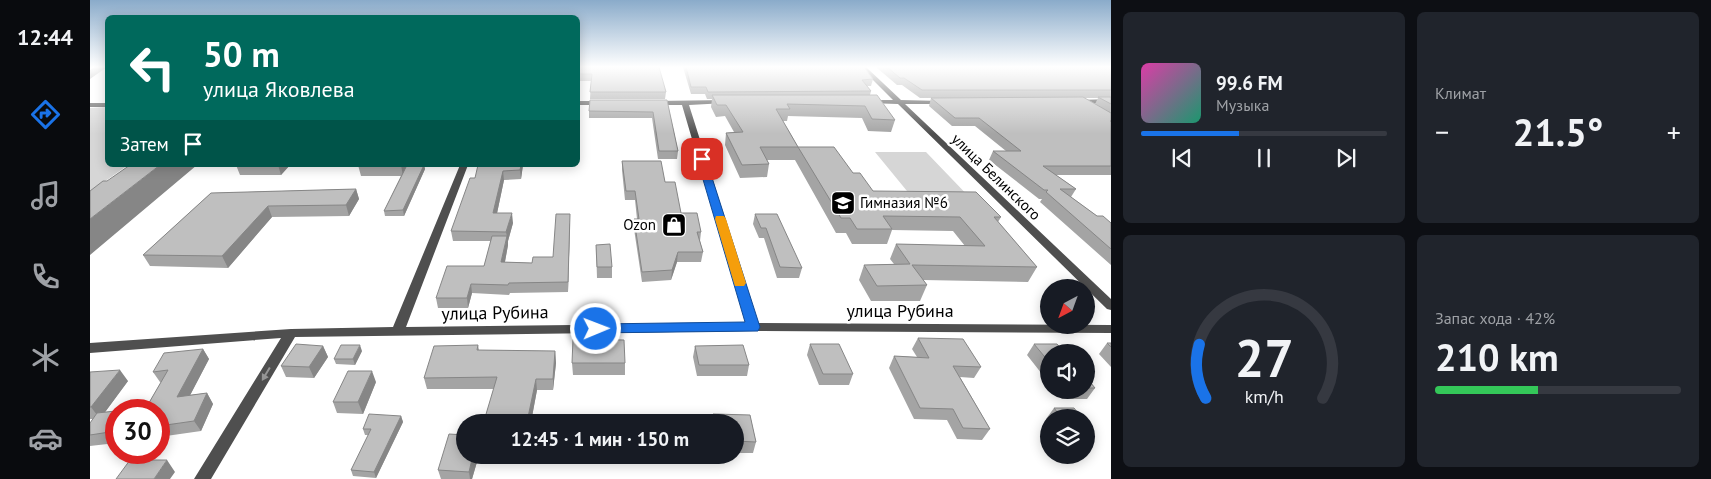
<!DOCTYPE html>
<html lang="ru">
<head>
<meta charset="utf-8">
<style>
	:root { --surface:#171b24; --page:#20242c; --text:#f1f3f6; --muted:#9ea1a6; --line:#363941; --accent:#1a73e8 }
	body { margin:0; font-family:"PT Sans",sans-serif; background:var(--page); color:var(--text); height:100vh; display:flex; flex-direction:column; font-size:19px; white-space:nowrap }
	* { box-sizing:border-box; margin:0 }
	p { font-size:16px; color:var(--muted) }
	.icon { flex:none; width:28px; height:28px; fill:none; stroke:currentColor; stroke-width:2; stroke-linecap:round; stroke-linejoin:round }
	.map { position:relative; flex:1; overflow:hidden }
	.panel { display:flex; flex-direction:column; gap:12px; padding:12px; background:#0d0f14; width:600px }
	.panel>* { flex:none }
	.hud { position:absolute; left:15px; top:15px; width:475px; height:152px; border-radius:8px; box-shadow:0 2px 12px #0003; background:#00695c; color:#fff; overflow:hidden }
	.needle { width:32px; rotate:221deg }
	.buttons { position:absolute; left:950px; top:279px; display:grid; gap:10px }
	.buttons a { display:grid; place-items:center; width:55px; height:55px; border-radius:50%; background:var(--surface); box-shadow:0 2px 12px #0003; font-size:25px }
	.speed { position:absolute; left:15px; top:399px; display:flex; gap:10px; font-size:25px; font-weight:700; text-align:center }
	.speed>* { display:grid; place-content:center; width:65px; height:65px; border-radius:50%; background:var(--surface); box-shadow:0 2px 12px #0003; line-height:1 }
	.speed .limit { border:8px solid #d22; background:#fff; color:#111 }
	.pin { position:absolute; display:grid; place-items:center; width:42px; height:42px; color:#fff; margin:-21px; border-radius:10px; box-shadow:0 2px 8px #0006 }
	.me { position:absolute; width:55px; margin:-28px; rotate:89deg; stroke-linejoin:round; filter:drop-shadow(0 0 4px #0008) }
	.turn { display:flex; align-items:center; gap:18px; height:105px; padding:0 15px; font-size:22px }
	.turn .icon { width:65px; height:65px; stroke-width:2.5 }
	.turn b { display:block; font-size:35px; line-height:42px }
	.then { display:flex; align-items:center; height:48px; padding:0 15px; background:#0003; gap:10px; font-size:19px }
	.big { font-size:38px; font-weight:600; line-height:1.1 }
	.panel .widget { flex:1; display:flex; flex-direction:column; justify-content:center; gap:8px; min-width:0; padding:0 18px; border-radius:8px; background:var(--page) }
	.panel .dial { align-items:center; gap:0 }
	.dial svg { height:130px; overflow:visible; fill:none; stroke:var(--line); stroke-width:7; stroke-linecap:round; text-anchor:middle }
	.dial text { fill:var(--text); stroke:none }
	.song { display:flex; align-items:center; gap:15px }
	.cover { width:60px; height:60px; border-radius:8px; background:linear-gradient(135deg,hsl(320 70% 55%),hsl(160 70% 35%)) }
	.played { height:5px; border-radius:2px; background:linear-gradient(90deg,var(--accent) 40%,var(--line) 40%) }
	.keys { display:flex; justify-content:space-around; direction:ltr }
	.heat { display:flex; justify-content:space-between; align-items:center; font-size:28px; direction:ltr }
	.charge { height:8px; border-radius:4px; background:linear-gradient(90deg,#34c759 42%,var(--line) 0) }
	.panel .tiles { flex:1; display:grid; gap:12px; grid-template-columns:repeat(2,1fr) }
	.trip { position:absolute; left:366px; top:414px; width:288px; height:50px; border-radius:25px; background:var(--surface); box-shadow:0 2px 12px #0003; font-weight:600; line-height:50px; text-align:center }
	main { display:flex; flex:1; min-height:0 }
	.menu { display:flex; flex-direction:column; width:90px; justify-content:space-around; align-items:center; background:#090b0e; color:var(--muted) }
	.menu .icon { width:35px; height:35px }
	.menu .current { color:var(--accent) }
	.menu b { font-size:22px; color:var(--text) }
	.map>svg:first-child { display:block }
</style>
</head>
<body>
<main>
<nav class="menu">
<b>12:44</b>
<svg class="icon current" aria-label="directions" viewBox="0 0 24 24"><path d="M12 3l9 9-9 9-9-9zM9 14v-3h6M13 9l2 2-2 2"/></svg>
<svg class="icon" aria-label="music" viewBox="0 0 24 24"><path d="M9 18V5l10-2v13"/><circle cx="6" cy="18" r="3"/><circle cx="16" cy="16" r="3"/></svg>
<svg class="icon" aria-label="phone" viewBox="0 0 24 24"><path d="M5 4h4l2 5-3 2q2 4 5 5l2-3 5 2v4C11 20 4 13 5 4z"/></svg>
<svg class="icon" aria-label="climate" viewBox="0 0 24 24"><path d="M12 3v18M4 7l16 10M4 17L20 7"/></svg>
<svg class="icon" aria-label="car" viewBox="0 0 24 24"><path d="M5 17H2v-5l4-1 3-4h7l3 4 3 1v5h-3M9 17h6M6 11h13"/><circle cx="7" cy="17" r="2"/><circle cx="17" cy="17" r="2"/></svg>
</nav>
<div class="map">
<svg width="1021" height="479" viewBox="0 0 1021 479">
	<rect width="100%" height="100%" fill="#fff"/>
	<path fill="#d6d6d6" d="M17 107 18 165H38L0 192V108Z
		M785 152H836L885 203 826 202Z"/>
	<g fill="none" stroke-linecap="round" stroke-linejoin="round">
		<path fill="#4f4f4f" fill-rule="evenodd" d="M770 67H776L811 100 853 101 854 102 851 104H815L1021 299V310L1017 309 808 104 776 103 775 102 778 100H803Z
			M1021 99V103L988 104 985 102 988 100Z
			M634 100 636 101V103L599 105 668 323 1021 325V333L663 331 205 337 121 479H104L191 338 0 353V343L201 329 303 327 370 165H378L316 327 656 323 592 105H566L563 103 566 101Z
			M488 101H511L514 103 511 105H488Z
			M0 103H18V107H0Z"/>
	</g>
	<path fill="#a4a4a4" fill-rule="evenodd" d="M488 67 576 92 575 99H500L501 81H488Z
		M593 67H774L783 79 781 86H777L781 91 780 95 805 120 801 132 778 131 772 118 698 116 697 121H693L708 147 763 173 783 191 911 217 908 222 947 267 938 282 833 280 837 285 830 301H781L769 280 774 265 804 264 800 259 806 244 875 246 863 231 802 230 797 244H762L756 233H746L705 160H677L679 164 677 177 650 178 635 145 636 133 644 132 635 116 626 117 621 107 622 99H617L615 94H601Z
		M786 67H1021V175H966L986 189 981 197 1007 216 1021 223V265L950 202 952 199H949L899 160 903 151H916L885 126H862L839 106 841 98H830L812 85H807ZM994 98H1008L1005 104Z
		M577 100 588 151 587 159H568L562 118H499V111Z
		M532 161 575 182 591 213 611 232 610 241 613 252 611 262H587L581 280 552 282 544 229V219H547L545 200H535L532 170Z
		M146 165H200L191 175H150Z
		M268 165H334L335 169 314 216H295L294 211 311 176H271Z
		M433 165 431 179 414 180 407 213 423 223 418 241V245L415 262 442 263 463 257 480 223 478 292 420 293 419 295 382 293 378 308H348L346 298 394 266 401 241H363L361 231 385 178Z
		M266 189 269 199 259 216 182 217 138 268 60 266 53 255 121 193Z
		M665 214 712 268 709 278H687L674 238H669L663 224Z
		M506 245 522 267V278H507Z
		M828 338 891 367 884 378 870 377 900 429 892 440 867 439 857 420 824 419 799 368 804 356 827 357 822 349Z
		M1017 343H1021V367L1009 354Z
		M720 344 763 374 759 385H729L717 355Z
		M944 344 959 352V383L937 355Z
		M388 345 389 350 465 351 466 363 463 390H447L441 422H395L394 421 404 389H337L334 378Z
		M233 346 238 357 224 378 196 377 191 366Z
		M605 346 659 365 657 376H607L603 357Z
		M113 349 119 359 100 395 117 393 123 404 111 431 69 437V410L56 408 71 382H70L63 372Z
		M272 351 265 365 246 364 244 359Z
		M482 363H535V375H483Z
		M0 372 38 381 15 412 26 411V443L0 446V423L3 419H0Z
		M996 377 1005 388 997 399H972L964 390H996Z
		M286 382 273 414 247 413 243 402Z
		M964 408 992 418H959V423L956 419Z
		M623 414 660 415 666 442 663 453H645V422H622Z
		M311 416 313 422 286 478 263 476 261 470 279 435H275L273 429Z
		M375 455H389L382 479H351L348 470Z"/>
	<path fill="#868686" d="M5 67H17L0 79V70Z
		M70 165H107L0 255V219Z
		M188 165H200L191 175Z
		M311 165H320L313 176Z
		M334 165 335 169 314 216 313 210Z
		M431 165H433L431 179 430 170Z
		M413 171 414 180 405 223 403 213Z
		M266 189 269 199 259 216 256 205Z
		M178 206 182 217 138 268 132 256Z
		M422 213 423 223 418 241V245L413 272 411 262 417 237 416 232Z
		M480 214V223L478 292V282Z
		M588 252 587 262 581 280 582 270Z
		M381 284 382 293 378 308 377 298Z
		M270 345 272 351 265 365 263 359Z
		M233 346 238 357 224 378 219 367Z
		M113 349 119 359 94 407 87 397Z
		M465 351 466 363 463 390V379Z
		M30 370 38 381 10 419 1 407Z
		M282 371 286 382 273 414 268 402Z
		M446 379 447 390 441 422H437Z
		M117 393 123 404 111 431 104 421Z
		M311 416 313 422 286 478 284 472Z
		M383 455H389L382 479H380L379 472Z
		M77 460 85 472 80 479H64Z"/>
	<path fill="#bfbfbf" stroke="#868686" d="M488 67H569L576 92H500L502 74H488Z
		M596 67H774L783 79 772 80 781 91 618 92 616 87H601Z
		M797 67H1021V90H832L814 78H810Z
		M622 95H787L805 120 782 119 775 106 697 104 700 109H686L708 147H744L763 173H770L783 191 886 192 911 217H904L947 267 822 265 837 285 787 286 774 265 820 264 806 244 895 246 870 217 793 216 802 229H767L760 218H751L708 147H670L679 164 652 165 636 133 653 132 636 105H627Z
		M993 97 1021 113V121H1020H1021V166H953L986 189H970L1007 216H1013L1021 223V249L956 192 958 190H954L903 151H931L889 118H865L841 98Z
		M1008 97H1021V104Z
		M500 100H577L588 151H569L563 112 499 111Z
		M532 161H571L575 182H585L591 213H607L611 232H607L613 252H588L582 270 552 272 544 219H549L545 191H536Z
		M40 165H70L0 219V191L13 181H17Z
		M317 165H334L313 210 294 211Z
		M388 165H431L430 170 413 171 403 213H422L416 232 361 231 380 178H385Z
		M266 189 256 205 178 206 132 256 53 255 121 193Z
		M466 214H480L478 282 419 283 418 285 381 284 377 298H346L357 266H394L402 236H417L411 262 442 263 443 257H463Z
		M665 214H687L712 268 690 267 676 228H671Z
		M520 244 522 267H507L506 245Z
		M828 338 873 339 891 367 863 366 900 429 873 428 863 409 830 408 804 356 839 358Z
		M483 339 534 340 535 363H482Z
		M1017 343H1021V347Z
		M206 344 233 346 219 367 191 366Z
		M720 344H749L763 374H733Z
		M944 344H967L974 352H959V362Z
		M251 345H270L263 359H244Z
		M388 345 387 350 465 351 463 379H446L437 422H419L394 421 407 377 334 378 344 346Z
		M653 345 659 365H609L605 346Z
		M113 349 87 397 117 393 104 421 69 426V410H39L56 408 78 370 63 372 74 353Z
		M30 370 1 407H0V372Z
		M258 371H282L268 402H243Z
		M996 377 1005 388H996Z
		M964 408H984L992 418H972Z
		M26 411V431L0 435V423L7 413Z
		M279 414 311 416 284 472 261 470 281 429H273Z
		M623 414 660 415 666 442 645 441V422H625Z
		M359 434 375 435V455H383L379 472 348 470Z
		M40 460H77L64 479H26Z"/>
	<defs><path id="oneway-solid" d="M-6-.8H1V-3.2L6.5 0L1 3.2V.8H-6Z" transform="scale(1.25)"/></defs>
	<use fill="#959595" href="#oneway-solid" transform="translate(176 374) rotate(121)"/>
	<linearGradient id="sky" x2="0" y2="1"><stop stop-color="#8aabca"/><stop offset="0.5" stop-color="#fff"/><stop offset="1" stop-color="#fff" stop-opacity="0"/></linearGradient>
	<rect width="1021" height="134" fill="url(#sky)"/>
	<path fill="#1a73e8" stroke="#114b97" d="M612 156 616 159 670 327 668 331 501 333 499 329 506 324 655 322 607 159Z"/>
	<path fill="#f59e0b" d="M626 216H634L636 219 656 283 654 286H645L644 283 625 219Z"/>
	<defs>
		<symbol id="school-square" viewBox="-11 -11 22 22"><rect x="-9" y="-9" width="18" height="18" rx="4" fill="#000" stroke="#fff"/><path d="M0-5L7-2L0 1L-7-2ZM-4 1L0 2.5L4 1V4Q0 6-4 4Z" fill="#fff"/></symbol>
		<symbol id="shop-square" viewBox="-11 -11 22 22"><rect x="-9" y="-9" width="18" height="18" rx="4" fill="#000" stroke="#fff"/><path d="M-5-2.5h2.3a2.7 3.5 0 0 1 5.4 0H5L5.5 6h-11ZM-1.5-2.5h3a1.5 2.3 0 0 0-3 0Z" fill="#fff"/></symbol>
	</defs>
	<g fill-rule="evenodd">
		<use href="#school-square" x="739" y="189" width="28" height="28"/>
		<use href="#shop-square" x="570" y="211" width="28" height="28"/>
	</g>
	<g text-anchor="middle" stroke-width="5" stroke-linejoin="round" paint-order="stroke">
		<g font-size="15" fill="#000" stroke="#fff">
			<text transform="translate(906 177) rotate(44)" y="5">улица Белинского</text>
		</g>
		<g font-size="15" fill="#000" stroke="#fff" text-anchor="start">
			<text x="770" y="208">Гимназия №6</text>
			<text x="566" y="230" text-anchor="end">Ozon</text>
		</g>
		<g font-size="18" fill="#000" stroke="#fff">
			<text x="810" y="317">улица Рубина</text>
			<text transform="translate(405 313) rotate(-1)" y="6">улица Рубина</text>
		</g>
	</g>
</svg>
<div class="buttons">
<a><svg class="needle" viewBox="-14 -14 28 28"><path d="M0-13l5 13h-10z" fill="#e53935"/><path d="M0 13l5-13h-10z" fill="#9ea1a6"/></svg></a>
<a><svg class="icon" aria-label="sound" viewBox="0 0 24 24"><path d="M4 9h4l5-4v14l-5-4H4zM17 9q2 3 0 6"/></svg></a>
<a><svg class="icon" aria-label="layers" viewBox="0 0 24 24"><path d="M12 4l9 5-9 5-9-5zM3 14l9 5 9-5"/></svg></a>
</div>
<div class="speed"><div class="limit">30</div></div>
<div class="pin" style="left:612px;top:159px;background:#d93025"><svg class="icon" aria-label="arrive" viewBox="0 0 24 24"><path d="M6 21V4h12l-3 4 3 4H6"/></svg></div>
<svg class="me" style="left:506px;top:329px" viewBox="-20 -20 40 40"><circle r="17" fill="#1a73e8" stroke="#fff" stroke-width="3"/><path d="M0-11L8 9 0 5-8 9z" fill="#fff"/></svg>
<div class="trip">12:45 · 1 мин · 150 m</div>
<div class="hud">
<div class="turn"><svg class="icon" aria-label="left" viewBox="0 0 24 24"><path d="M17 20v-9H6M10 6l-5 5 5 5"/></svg><div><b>50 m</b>улица Яковлева</div></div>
<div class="then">Затем<svg class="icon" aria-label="arrive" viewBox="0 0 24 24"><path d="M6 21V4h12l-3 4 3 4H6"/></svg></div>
</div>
</div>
<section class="panel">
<div class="tiles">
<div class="widget">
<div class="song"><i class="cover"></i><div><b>99.6 FM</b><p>Музыка</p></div></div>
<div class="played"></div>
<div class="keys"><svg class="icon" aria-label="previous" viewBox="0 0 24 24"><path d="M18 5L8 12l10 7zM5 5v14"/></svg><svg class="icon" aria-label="pause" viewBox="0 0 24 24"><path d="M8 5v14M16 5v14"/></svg><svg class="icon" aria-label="next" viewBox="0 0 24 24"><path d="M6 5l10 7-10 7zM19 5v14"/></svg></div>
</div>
<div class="widget"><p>Климат</p>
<div class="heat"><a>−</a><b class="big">21.5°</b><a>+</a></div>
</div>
<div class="widget dial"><svg viewBox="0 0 100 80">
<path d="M14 69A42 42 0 1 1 86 69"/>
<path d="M14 69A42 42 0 0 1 10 36" stroke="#1a73e8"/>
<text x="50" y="56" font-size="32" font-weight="700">27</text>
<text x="50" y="72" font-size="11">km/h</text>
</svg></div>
<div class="widget"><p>Запас хода · 42%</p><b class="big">210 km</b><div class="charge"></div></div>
</div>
</section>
</main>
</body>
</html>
